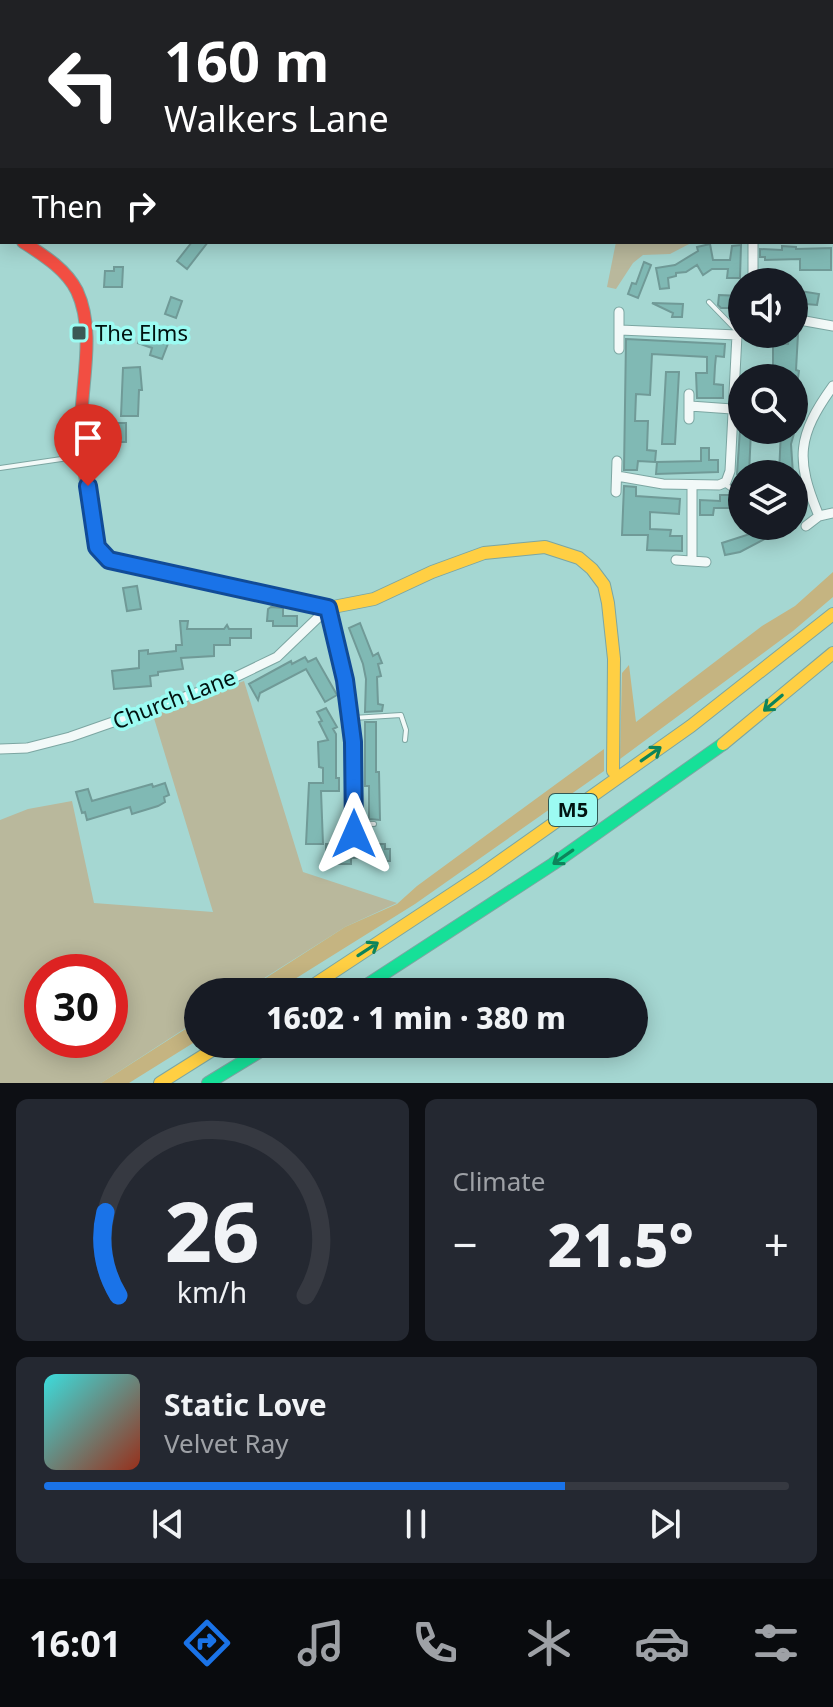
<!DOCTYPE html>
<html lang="en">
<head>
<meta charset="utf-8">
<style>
	:root { --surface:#171b24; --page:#242831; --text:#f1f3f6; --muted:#9ea1a6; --line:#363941; --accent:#1a73e8 }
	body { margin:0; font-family:"Noto Sans",sans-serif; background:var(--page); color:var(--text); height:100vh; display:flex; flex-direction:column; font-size:30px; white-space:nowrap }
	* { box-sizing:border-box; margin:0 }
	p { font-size:26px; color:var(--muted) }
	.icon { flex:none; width:44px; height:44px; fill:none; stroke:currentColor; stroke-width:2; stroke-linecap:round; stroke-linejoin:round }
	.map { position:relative; height:1083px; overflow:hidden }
	.drawer { display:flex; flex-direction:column; gap:16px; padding:16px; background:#0d0f14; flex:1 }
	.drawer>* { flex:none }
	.top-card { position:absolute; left:0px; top:0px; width:834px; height:244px; box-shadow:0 4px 20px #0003; background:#202124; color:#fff; overflow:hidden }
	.buttons { position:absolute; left:728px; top:268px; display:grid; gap:16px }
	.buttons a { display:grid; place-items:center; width:80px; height:80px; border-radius:50%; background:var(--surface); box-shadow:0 4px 20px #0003; font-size:40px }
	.speed { position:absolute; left:24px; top:954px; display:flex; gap:16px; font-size:40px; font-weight:700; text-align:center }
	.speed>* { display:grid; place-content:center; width:104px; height:104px; border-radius:50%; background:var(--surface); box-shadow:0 4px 20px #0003; line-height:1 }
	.speed .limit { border:12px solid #d22; background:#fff; color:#111 }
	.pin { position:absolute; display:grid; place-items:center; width:68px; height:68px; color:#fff; margin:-82px -34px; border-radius:50% 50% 50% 0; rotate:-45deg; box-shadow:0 0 8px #0007 }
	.pin .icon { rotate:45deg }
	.me { position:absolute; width:88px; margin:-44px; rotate:0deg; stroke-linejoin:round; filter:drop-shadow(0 0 6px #0008) }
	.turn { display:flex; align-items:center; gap:28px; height:168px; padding:0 32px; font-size:36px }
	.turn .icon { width:104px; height:104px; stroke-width:2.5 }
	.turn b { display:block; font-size:56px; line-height:68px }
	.then { display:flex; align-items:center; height:76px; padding:0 32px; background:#0003; gap:16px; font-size:30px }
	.big { font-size:60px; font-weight:800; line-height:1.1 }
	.drawer .card { flex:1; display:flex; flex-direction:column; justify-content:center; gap:12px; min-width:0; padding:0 28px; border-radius:12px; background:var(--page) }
	.drawer .dial { align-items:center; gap:0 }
	.dial svg { height:208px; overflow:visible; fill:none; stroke:var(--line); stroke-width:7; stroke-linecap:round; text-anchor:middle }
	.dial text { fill:var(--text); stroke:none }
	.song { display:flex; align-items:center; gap:24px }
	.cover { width:96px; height:96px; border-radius:12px; background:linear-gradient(135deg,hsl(180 70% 55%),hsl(10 70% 35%)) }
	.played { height:8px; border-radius:4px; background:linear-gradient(90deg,var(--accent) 70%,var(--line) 70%) }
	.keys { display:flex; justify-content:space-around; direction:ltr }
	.heat { display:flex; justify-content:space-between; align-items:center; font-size:44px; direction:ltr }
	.drawer .tiles { flex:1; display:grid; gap:16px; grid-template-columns:1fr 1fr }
	.card:last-child { grid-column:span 2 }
	.trip { position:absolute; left:184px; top:978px; width:464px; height:80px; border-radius:40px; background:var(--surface); box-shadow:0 4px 20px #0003; font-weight:800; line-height:80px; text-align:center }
	.menu { display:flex; height:128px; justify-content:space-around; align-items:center; background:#090b0e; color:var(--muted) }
	.menu .icon { width:56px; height:56px }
	.menu .on { color:var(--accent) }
	.menu b { font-size:36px; color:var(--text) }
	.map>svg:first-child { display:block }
</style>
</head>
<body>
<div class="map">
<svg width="833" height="1083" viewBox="0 0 833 1083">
	<rect width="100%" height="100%" fill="#a5d7d2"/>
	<path fill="#b9b89c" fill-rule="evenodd" d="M140 0H380L139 2Z
		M616 242H693L670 254 643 255 633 263 616 289 607 287Z
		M244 681 303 872 397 903 345 927 242 992H198V1020L101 1083H0V820L28 809 72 801 94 903 213 912 153 715ZM42 972H110V1040H42Z"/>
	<path fill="#c5b481" d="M833 572V597L793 631 620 759 622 673 629 665 636 722 762 626 795 606Z
		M604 749V771L415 904 274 992H244L345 927 397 904 417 886Z
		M198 1021V1040L129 1083H101Z"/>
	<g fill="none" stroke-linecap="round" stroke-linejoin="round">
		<path stroke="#beace9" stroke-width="3" d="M832 168 833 169"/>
	</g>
	<path fill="#80b9b4" stroke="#709a97" stroke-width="2" d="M192 242H208L187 269 177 261Z
		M710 244 713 260H730L732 246 741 245 740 278H727L728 269H712L703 275 697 265 686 272 676 273V276L668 278 669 288 660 289 656 268 675 265 698 251 697 247Z
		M782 246 796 247V249L831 248V270H800V259L765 260V257H760V249L782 250Z
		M644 262 651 265 638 298 628 294 632 283 636 284Z
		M114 267H123L122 287H104L105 271H114Z
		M794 290 819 294 817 305 794 303Z
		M719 295 741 296 740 308H721L718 305Z
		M171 297 182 301 176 318 165 314Z
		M652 303 683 304 682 317H672L673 313Z
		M789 334H798L796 370 799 371 798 378H784V371H773V343L788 344Z
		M140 336 155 341 156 337 169 341 162 359 150 355 152 348 138 343Z
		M626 339 725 344 724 357 716 356 715 366 714 384 723 385V398H697L696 373H707V357L652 354 650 395 636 394 635 421H648L647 450 656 451 655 462 638 461 637 470H624Z
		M140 367 142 390H139L138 416H121L123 368Z
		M666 372H679L675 444H662Z
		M114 423H126V442H114Z
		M740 430H751L749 474H737Z
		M781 430H795L791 444 793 474H779Z
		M701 448H709V460H718V472L656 474 657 462 701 461Z
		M624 486 636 487V496L680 499 679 514 650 512V529L671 530 670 536H682V551L647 550 648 535H622Z
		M720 495H742V508H714L713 515H700V500L720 501Z
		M746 526H789L740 552 725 555 722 543 750 534Z
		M137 586 141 609 127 611 123 588Z
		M271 607 283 608V616H297V626H273V621H267L268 609Z
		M180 621H188L187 629H224L227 625 229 629H251V638H230V645H214V656L181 658 183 669 158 672V675L150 676 151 686 114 689 112 671 139 668V651L148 650V654L176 651V645H182Z
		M360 623 373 656 378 653 382 663 378 664 381 676 377 677 378 704 383 705 382 711 365 712 366 679 363 664 349 628Z
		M305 657 308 662 316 658 337 695 325 702 306 669 260 693 258 700 249 684 291 661 292 664Z
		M326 708 337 727 333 729 336 734V778H339V791H321L323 844H306L309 783H323V768L319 767 318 742 328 740 319 722 322 721 317 712Z
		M365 722H376V772H379L380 820 369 819V786H365Z
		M165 783 169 795 164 797 165 802 158 806 132 814 130 807 87 820 85 812 82 813 76 792 88 789 92 801 152 784 153 787Z
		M326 844H385V849H390V861H380V857L351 858V864H334V858H326Z"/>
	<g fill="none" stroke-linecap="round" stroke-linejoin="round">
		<defs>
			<path id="lane" d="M709 302 738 332
				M747 334 757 344
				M0 468 82 456
				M726 485 733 490H742
				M353 718 401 715 406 730 405 740
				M356 823 374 824"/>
			<path id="street" d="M753 0 754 2
				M65 2V0
				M138 2V0
				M670 2 673 1
				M832 8H833
				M0 23H2
				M832 87H833
				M0 226 2 227
				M753 282V242
				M619 312V349
				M794 319 833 326
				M620 330 737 335
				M690 406 732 409
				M689 419V394
				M617 476 663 484 719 485 726 482 730 471 737 335 742 324
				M616 492 617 461
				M819 516C795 459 797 436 833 386
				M806 526 819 516 833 513
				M676 560 706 562
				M692 560V485
				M328 608 345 680 353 742 354 834
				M0 749 27 748 70 737 219 685 277 657 328 608"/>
			<path id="fast" d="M449 2 456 0
				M356 992 553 864 723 744
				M208 1083 272 1044"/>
			<path id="slow" d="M0 94H2
				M295 601 328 608 374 599 432 572 484 553 545 547 579 558 592 569 604 585 608 603 614 659 613 771
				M723 744 833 653
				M303 992 482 874 691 726 833 614
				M160 1083 222 1044"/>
			<path id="jam" d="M521 2 528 0
				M0 76H2
				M23 242C43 255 66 269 77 291 96 332 81 383 81 426 81 454 86 483 91 511 95 532 94 554 116 563L295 601"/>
		</defs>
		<use href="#lane" stroke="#7ca6a2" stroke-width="6"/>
		<use href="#street" stroke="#7ca6a2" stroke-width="11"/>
		<use href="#fast" stroke="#7ca6a2" stroke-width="14"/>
		<use href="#slow" stroke="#7ca6a2" stroke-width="14"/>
		<use href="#jam" stroke="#7ca6a2" stroke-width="14"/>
		<use href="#lane" stroke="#f2f9f8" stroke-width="4"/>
		<use href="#street" stroke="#f2f9f8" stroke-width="9"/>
		<use href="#fast" stroke="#16e098" stroke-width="12"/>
		<use href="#slow" stroke="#ffcf43" stroke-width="12"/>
		<use href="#jam" stroke="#f24e42" stroke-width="12"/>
	</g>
	<defs><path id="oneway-shaft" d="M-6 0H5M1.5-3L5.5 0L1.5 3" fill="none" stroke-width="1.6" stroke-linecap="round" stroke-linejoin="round" transform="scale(2)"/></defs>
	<g stroke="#0d845b">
		<use href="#oneway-shaft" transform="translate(773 703) rotate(140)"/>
		<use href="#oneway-shaft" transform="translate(651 754) rotate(-35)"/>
		<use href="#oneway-shaft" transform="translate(563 857) rotate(145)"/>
		<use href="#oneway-shaft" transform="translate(368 949) rotate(-33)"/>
	</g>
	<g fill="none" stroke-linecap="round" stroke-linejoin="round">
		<defs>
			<path id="route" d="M88 486 97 547 109 560 328 608 345 680 353 742 354 834"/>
		</defs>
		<use href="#route" stroke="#114b97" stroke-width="20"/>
		<use href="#route" stroke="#1a73e8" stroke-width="14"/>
	</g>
	<rect fill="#3a5855" stroke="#9cfbf2" stroke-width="3" x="71" y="325" width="16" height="16" rx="4"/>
	<g text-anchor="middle" stroke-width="7" stroke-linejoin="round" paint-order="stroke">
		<rect fill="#9cfbf2" stroke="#305954" stroke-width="2" x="549" y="794" width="48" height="32" rx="6"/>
		<g font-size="20" font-weight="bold" fill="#011311">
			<text x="573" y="817">M5</text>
		</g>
		<g font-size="22" fill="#011311" stroke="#9cfbf2" text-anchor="start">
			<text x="95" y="341">The Elms</text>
		</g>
		<g font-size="22" fill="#011311" stroke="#9cfbf2">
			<text transform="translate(174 699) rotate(-21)" y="8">Church Lane</text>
		</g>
	</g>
</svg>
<div class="buttons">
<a><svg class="icon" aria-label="sound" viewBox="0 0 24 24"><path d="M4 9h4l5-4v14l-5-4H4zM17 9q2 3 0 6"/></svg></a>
<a><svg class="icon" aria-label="search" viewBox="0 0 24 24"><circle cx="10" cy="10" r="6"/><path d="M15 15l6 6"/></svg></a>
<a><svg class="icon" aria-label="layers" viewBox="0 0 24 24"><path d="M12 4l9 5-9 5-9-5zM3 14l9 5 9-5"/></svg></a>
</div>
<div class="speed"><div class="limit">30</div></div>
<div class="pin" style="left:88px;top:486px;background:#d93025"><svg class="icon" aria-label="arrive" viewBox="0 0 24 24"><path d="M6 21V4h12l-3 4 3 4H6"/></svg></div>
<svg class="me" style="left:354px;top:834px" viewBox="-20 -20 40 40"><path d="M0-17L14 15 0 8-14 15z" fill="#1a73e8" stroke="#fff" stroke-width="4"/></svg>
<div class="trip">16:02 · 1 min · 380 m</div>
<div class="top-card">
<div class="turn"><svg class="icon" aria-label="left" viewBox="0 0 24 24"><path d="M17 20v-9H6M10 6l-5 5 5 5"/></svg><div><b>160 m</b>Walkers Lane</div></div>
<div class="then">Then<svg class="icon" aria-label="right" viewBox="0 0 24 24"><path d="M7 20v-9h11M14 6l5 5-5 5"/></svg></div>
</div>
</div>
<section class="drawer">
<div class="tiles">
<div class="card dial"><svg viewBox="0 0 100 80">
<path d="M14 69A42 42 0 1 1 86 69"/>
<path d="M14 69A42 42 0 0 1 9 37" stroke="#1a73e8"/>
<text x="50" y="56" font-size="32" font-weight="700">26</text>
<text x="50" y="72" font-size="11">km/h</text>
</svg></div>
<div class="card"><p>Climate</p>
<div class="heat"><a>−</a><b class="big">21.5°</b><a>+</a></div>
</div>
<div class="card">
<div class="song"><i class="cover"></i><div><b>Static Love</b><p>Velvet Ray</p></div></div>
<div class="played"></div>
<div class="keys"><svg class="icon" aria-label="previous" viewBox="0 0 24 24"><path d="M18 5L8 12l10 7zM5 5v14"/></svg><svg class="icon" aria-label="pause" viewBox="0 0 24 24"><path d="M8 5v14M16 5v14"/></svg><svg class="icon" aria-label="next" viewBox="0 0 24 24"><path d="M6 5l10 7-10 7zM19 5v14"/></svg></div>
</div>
</div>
</section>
<nav class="menu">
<b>16:01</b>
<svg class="icon on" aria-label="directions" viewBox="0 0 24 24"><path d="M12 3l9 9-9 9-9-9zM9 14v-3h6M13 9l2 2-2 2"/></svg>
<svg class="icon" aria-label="music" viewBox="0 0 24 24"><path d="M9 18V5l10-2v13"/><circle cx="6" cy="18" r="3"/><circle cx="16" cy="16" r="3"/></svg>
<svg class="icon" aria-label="phone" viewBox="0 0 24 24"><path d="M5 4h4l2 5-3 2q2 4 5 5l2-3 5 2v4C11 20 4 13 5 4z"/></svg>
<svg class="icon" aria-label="climate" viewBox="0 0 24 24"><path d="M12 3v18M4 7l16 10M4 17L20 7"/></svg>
<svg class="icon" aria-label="car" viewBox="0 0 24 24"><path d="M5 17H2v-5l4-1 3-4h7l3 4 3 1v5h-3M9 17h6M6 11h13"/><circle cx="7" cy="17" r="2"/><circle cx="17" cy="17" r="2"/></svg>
<svg class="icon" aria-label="filters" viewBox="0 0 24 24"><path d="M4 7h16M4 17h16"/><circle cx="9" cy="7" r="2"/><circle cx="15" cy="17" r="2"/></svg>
</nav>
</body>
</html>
